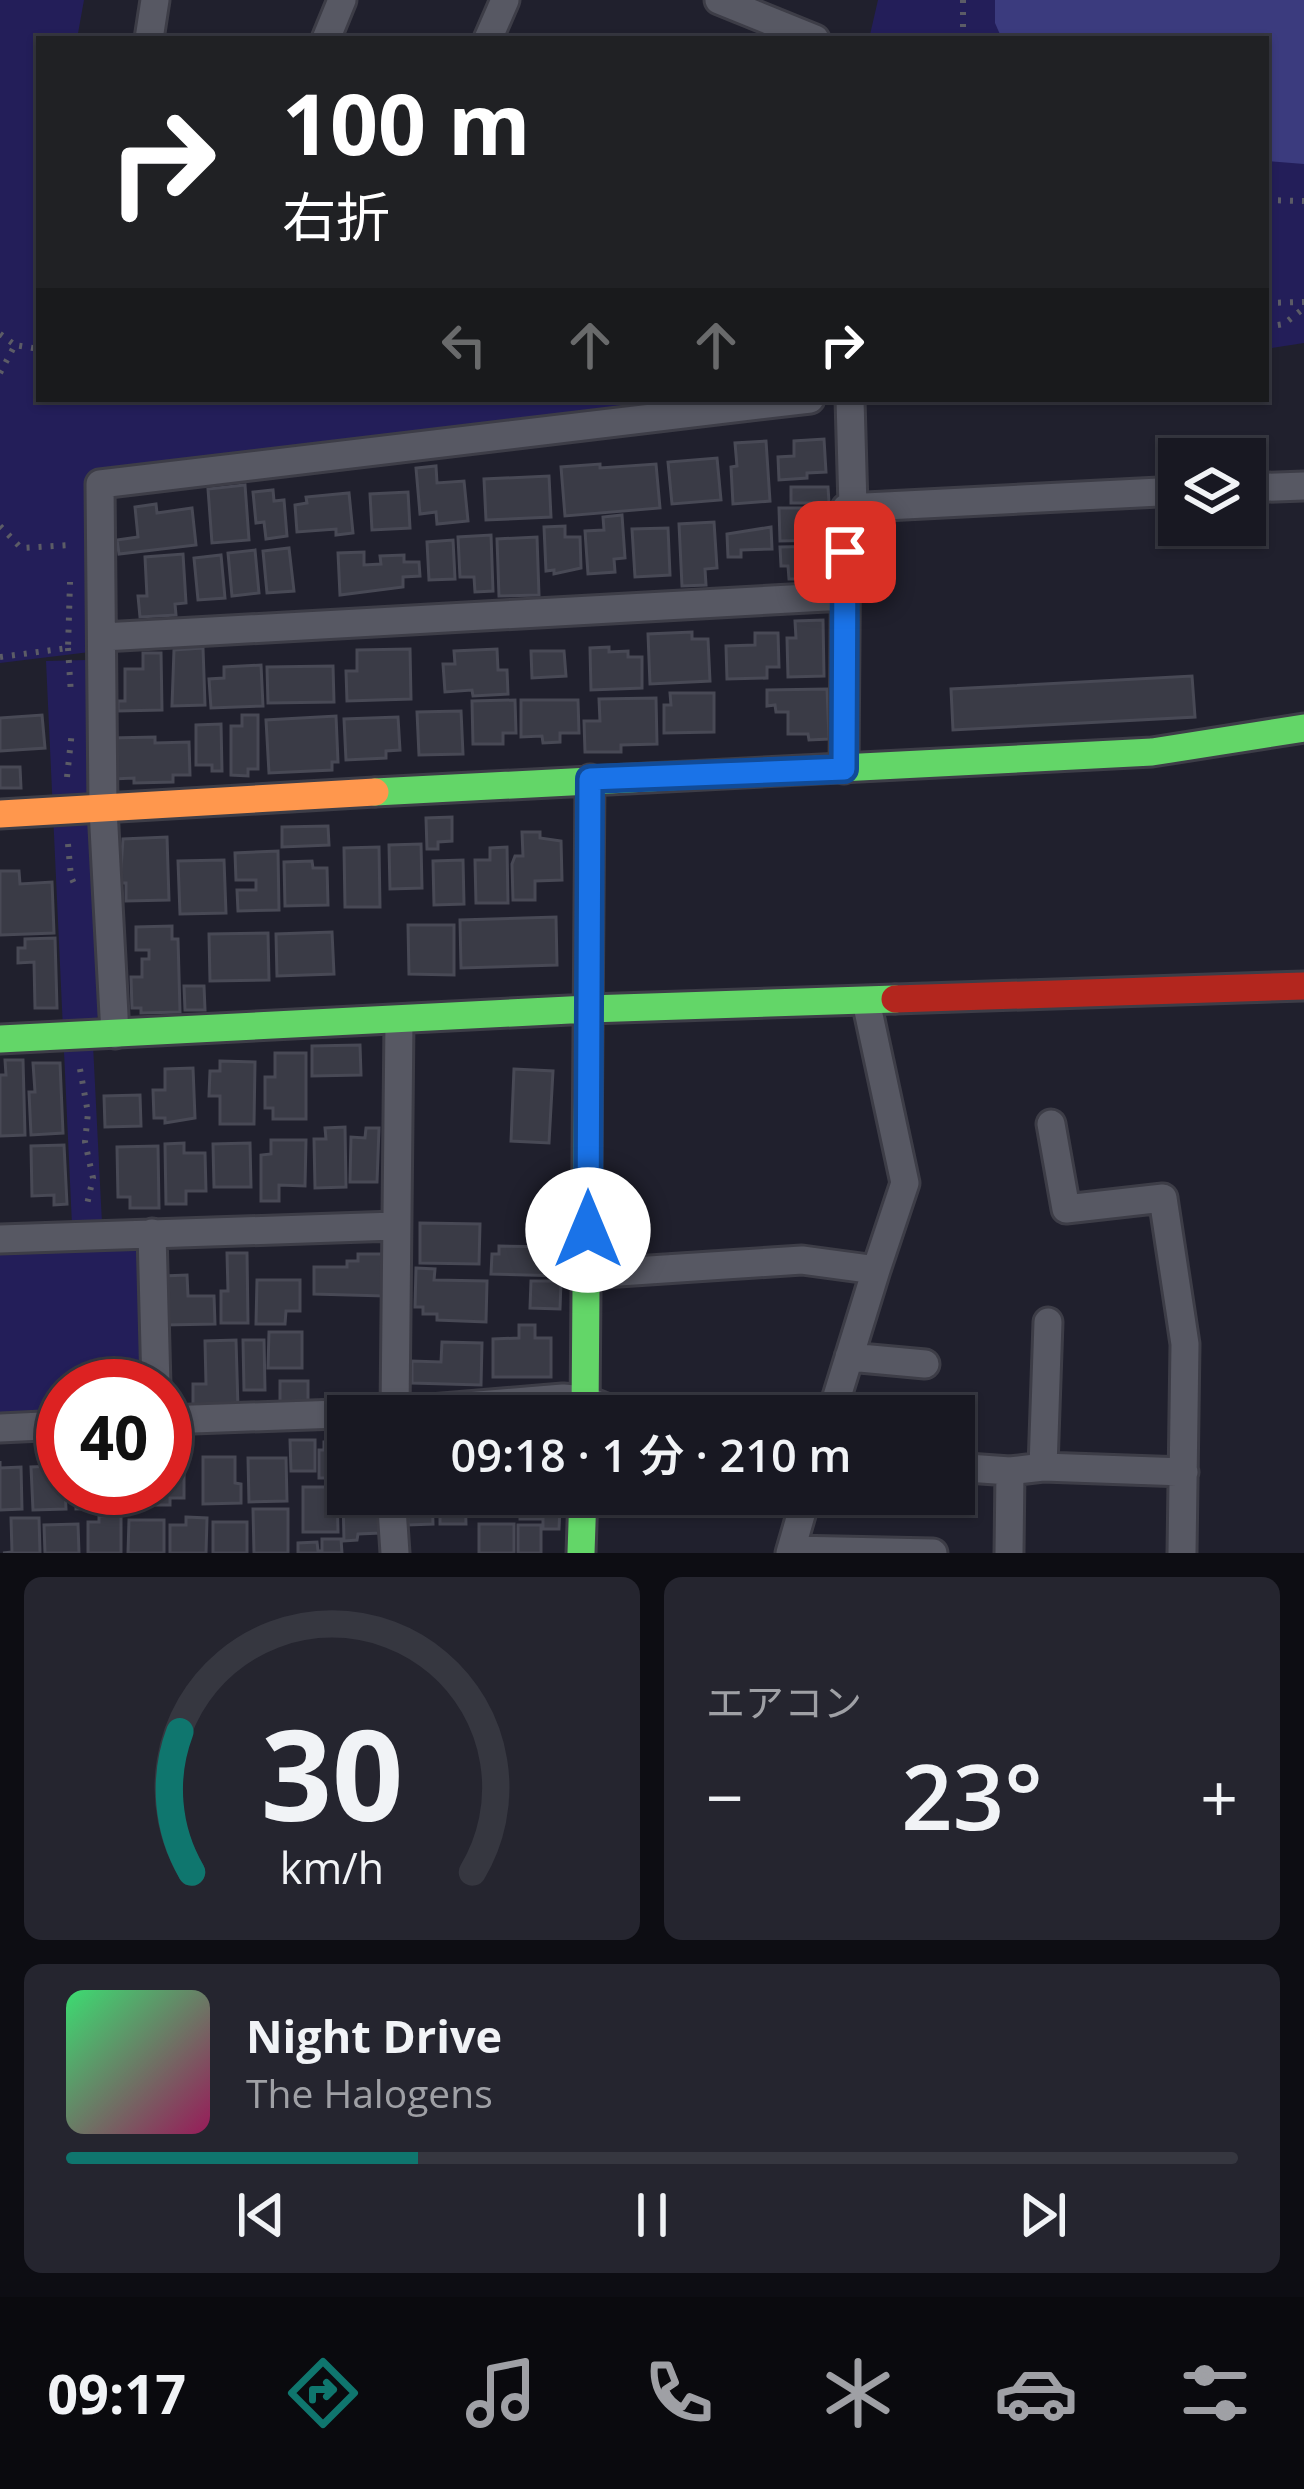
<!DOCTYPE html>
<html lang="ja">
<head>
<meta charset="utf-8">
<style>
	:root { --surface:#181822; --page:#25252f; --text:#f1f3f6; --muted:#9fa0a5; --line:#363740; --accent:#0f766e }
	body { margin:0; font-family:"Open Sans","Noto Sans JP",sans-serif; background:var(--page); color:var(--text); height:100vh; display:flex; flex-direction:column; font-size:45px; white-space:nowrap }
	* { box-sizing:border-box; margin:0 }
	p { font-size:39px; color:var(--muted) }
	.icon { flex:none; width:66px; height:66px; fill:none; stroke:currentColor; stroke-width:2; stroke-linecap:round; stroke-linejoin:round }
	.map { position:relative; height:1553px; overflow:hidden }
	.drawer { display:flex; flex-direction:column; gap:24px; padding:24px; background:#0d0d13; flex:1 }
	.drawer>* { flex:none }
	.hud { position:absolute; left:36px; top:36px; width:1233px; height:366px; border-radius:0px; box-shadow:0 3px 9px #0004,0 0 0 3px var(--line); background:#202124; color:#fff; overflow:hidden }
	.controls { position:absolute; left:1158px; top:438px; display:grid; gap:24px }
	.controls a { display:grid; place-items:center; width:108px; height:108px; border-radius:0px; background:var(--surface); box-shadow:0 3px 9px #0004,0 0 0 3px var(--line); font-size:60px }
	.speed { position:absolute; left:36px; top:1359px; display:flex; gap:24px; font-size:60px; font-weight:700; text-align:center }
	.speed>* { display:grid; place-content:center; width:156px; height:156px; border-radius:50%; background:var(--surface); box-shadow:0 3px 9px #0004,0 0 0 3px var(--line); line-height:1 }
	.speed .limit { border:18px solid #d22; background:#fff; color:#111 }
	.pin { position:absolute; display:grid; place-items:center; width:102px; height:102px; color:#fff; margin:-51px; border-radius:24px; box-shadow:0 6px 18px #0006 }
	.me { position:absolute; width:132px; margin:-66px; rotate:0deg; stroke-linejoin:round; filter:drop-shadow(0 0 9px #0008) }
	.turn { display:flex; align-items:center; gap:42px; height:252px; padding:0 48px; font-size:54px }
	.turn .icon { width:156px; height:156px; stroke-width:2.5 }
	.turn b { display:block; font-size:84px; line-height:102px }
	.lanes { display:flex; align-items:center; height:114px; padding:0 48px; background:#0003; justify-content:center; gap:60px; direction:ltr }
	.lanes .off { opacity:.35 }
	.big { font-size:90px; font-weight:600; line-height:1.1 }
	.drawer .widget { flex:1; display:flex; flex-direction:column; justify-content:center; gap:18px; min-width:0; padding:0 42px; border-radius:18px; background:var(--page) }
	.drawer .dial { align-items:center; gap:0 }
	.dial svg { height:312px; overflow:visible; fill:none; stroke:var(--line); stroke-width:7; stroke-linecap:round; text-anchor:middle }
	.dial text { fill:var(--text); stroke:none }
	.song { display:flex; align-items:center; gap:36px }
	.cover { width:144px; height:144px; border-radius:18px; background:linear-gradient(135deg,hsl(140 70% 55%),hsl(330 70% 35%)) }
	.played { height:12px; border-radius:6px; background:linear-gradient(90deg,var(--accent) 30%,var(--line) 30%) }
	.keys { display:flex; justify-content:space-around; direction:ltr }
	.heat { display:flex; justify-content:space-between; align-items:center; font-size:66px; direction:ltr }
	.drawer .tiles { flex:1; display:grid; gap:24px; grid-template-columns:1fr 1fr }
	.widget:last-child { grid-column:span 2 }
	.trip { position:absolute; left:327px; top:1395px; width:648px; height:120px; border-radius:0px; background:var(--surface); box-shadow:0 3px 9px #0004,0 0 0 3px var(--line); font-weight:600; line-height:120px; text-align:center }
	.tabs { display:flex; height:192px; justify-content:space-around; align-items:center; background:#0a0a0e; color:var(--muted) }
	.tabs .icon { width:84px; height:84px }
	.tabs .selected { color:var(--accent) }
	.tabs b { font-size:54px; color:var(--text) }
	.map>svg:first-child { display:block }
</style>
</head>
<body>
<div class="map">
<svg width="1304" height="1553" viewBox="0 0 1304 1553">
	<rect width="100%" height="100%" fill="#20202d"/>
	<path fill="#231e59" d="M0 0H84L77 39H39V399H700L97 470 88 475 90 652 0 663Z
		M878 0H1304V343L1266 349V39H869Z
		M86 660 99 1014 92 1025 102 1223 72 1225 46 661Z
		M143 1248 147 1386H63V1411L0 1414V1252Z"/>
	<path fill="#3b3b7e" d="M995 0H1304V164L1266 161V39H1002L995 23Z"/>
	<path fill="#3a3b46" stroke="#484955" stroke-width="3" d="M824 439 826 472 807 473V478L779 480 778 457 794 456V441Z
		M766 441 770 501 733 504 731 467 737 466 735 443Z
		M717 458 721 500 672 504 668 462Z
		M600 464V468L656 464 660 508 565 516 561 467Z
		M436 466 437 483 464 481 468 521 437 524 436 512 420 514 416 468Z
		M549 476 551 517 486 520 484 479Z
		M245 485 249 540 212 543 208 489Z
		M791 487H828L829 503H791Z
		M273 490 274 501 284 500 287 536 266 539 264 522 256 523 253 492Z
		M408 492 410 528 372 530 370 494Z
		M349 493 353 533 336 535V529L297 532 295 505 307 503 306 497Z
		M156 504 157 513 192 508 196 545 119 554 117 540 138 537 135 507Z
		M779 508H812V513H829L830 540 780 541Z
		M622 515 625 558 614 559 615 572 588 574 585 531 604 530 603 517Z
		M714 522 717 568 705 569 706 585 682 586 679 524Z
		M565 526V537H580L581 568 554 574V570L546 571 544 527Z
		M771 527 772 549 741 550V557H728L727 534Z
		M668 528 670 575 635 577 632 529Z
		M491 535 493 591 475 592 474 577H460L458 537Z
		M537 537 539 595 499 596 497 539Z
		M453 540 455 579 429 580 427 542Z
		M830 546 831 574H820L821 579H789L788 566H781L780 547Z
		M289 548 294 591 267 593 263 551Z
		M255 550 259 593 232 596 228 553Z
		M364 552V565L381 564 380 556 404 555V562H419L420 576 403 577V587L340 595 338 553Z
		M183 554 186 603 175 604 176 615 140 617 138 596H147L145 557Z
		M221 555 225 598 198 600 194 558Z
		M823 620 824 676 788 677 787 638H796L795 621Z
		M692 632V639H708L710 681 650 684 648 634Z
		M755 633H778L779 667H767V678L727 679 726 646 755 645Z
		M609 647V652L628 651V657H642V688L591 690 590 648Z
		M203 648 205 705 172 706 174 650Z
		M410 649 411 699 347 701 346 671H357V650Z
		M497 649 498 670H507L508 694 473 696 472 690 445 692 443 664H455L454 651Z
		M531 651H564L566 676 532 678Z
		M143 653H161L162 710 118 711V701H125V669H143Z
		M261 665 263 706 211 708 209 679 224 678V667Z
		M333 666 334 702 268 703 267 667Z
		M1192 676 1195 717 953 730 951 689Z
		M827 689 829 739 809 740 808 734H788V712H776L775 705 767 706V690Z
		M670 693H714V732L664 733V705H671Z
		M656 698 657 744 621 745V752H585L584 721H600L599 699Z
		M515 700 516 733H503V744H473L472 701Z
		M521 700H578L579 733H560V742L543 743 542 736 521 737Z
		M461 711 463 754 419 755 417 712Z
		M42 715 45 748 0 751V718Z
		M242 715H258V769H248V776L231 775V726H242Z
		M336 716 338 762H332V770L269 773 266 720Z
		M398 717 400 750 386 751V758L346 760 344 719Z
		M221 724 222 771H212V765H196V725Z
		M155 737V743L189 742 190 775H173V782L134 783V778L113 779 111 738Z
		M0 767H20L21 788H0Z
		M452 817V841L438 842V849H427L426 818Z
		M328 826 329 845 282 847V827Z
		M522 832H540V838L561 841 562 880 535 881V900H513L512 864 515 856H523Z
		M167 837 169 900 126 901V883H120L123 839Z
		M421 844 422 888 390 889 389 845Z
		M379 847 380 907H345L344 848Z
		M507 847 508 903H476L475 860H490V848Z
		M278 851 279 910 238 911 237 890H256V880H236L235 853Z
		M224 860 226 913 180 914 178 861Z
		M463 860 464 904 434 905 433 861Z
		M312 861 313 868H327L328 905 285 906 284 862Z
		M0 871H19L20 884 52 882 54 933 0 935Z
		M556 917 557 965 461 968 460 920Z
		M408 925H454V975L409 974Z
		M172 926V939H178L180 1012 141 1013V1008H132L131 977H142V959H149V950H136V927Z
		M332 932 334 974 277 976 276 934Z
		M268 933 269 980 210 981 209 934Z
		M55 938 57 1008H35L34 962 18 963V948H25V939Z
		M184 986H204L205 1010H185Z
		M360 1045 361 1075 312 1076V1046Z
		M275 1053H306V1119H273V1108H265V1077H275Z
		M5 1060H23L25 1135 0 1136V1075H6Z
		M220 1061 255 1062 254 1124H220V1096H209L210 1071H220Z
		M33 1063H60L63 1133 31 1135 29 1092H35Z
		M193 1068 195 1118 165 1123V1118H154L153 1090H165V1069Z
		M514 1069 553 1071 549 1143 511 1141Z
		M140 1095 141 1126 105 1127 104 1096Z
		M345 1127 346 1187 315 1188 314 1139H326L325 1128Z
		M366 1128H379L377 1182H350L351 1137 365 1138Z
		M271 1140H306L305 1186 279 1185V1201H261V1155L271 1154Z
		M184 1143V1153H205L206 1191H186V1204H166L165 1144Z
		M250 1143 251 1187H214L213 1144Z
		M64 1145 67 1204 54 1205V1195L32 1196 31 1146Z
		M158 1146 159 1208H130V1197H118L117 1147Z
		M420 1223 480 1224 479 1264 420 1263Z
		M499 1246 564 1247 563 1276 491 1274 492 1254H499Z
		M227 1253H247L248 1323H221V1291H228Z
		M358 1254H384V1296L314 1294V1267H347V1261H358Z
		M416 1268 435 1269 434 1280 487 1281 486 1322 437 1320V1314H423V1307H415Z
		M187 1275 188 1296H214L215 1324 164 1325 163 1276Z
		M257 1280H300V1311H286L285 1324H256Z
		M531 1281H561L560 1309 530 1308Z
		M519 1325H535V1338H551V1377H493V1339L519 1338Z
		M269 1332H302V1368H268Z
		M236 1340 238 1408H193V1384H206L205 1341Z
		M243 1340H264L265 1390H244Z
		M442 1342 482 1343 481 1385 412 1383V1361L441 1362Z
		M280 1381H308V1404H280Z
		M340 1436H348V1478H319V1450H324V1442L340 1441Z
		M290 1440H315V1471H291Z
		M203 1457H235V1483L241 1484V1503L203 1504Z
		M165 1458H170V1464H184V1498H170V1505H117V1488H165Z
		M248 1458H286L287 1501 249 1502Z
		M0 1461V1468L21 1467 22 1509 0 1510Z
		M54 1466 55 1481 63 1480 65 1488 66 1509 33 1510 31 1467Z
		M303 1487H337L338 1532H303Z
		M76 1488H111V1508L76 1509Z
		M407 1494H432L433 1524 408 1525Z
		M440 1494H465L466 1524H440Z
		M378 1496 380 1533 358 1534 357 1540 344 1541 343 1497Z
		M520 1506 560 1507 559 1529H543V1519H520Z
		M253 1509H288V1553H254Z
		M99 1516H121V1553H88V1522H99Z
		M186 1517 207 1518 206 1553H170V1525H186Z
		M11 1518H39L40 1553H3L12 1552Z
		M129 1520H164V1553H128Z
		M213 1522H247V1553H213Z
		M78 1524 79 1553H45L44 1525Z
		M479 1524H514V1553H479Z
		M518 1525H541V1553H518Z
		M322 1539H341L342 1553H298V1543L317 1542 318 1551H322Z"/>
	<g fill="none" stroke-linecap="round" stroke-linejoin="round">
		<defs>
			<path id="street" d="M719 0 815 39
				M149 39 155 0
				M326 39 342 0
				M488 39 505 0
				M850 399 853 507
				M1245 488 1304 486
				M103 637 845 596
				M844 769 846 508 1179 491
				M115 1034 103 809 100 484 810 399
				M1051 1124 1066 1209 1163 1198 1185 1344 1182 1553
				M152 1233 156 1386
				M0 1239 395 1226
				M588 1274 802 1260 876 1270 905 1183 866 1001
				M849 1357 925 1364
				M395 1412 399 1020
				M831 1416 876 1270
				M165 1420 395 1412 563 1398 586 1400 625 1416
				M0 1428 63 1425
				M1043 1467 1048 1322
				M967 1468 1010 1471
				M391 1494 395 1553
				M792 1550 933 1553
				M790 1553 807 1494
				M1009 1553 1010 1471 1043 1467 1184 1472"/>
			<path id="fast" d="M375 792 1152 752 1304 728
				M0 1039 589 1009 895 999
				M585 1416 590 779
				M581 1553 583 1494"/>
			<path id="slow" d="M0 814 375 792"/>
			<path id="jam" d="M895 999 1304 986"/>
		</defs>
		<use href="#street" stroke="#3d3d47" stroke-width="33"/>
		<use href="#fast" stroke="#3d3d47" stroke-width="33"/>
		<use href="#slow" stroke="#3d3d47" stroke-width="33"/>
		<use href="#jam" stroke="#3d3d47" stroke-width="33"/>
		<path stroke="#5c5c66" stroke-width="6" stroke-dasharray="3 9" stroke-linecap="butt" d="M963 39V0
			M1266 200 1304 201
			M1266 303 1304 302
			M1266 327 1284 324 1304 308
			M0 334 15 345
			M0 373 15 345 39 349
			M0 526 21 548 71 545
			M68 648 71 694
			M0 657 68 648 70 582
			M67 777 72 731
			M68 844 71 877 77 890
			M80 1069 88 1113 85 1142 93 1178 86 1209"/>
		<use href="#street" stroke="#575863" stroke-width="27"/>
		<use href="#fast" stroke="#63d668" stroke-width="27"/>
		<use href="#slow" stroke="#ff974d" stroke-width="27"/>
		<use href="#jam" stroke="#b3261e" stroke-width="27"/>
	</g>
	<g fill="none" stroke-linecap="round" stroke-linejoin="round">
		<defs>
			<path id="route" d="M588 1230 590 779 844 769 845 552"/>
		</defs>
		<use href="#route" stroke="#114b97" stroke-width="30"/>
		<use href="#route" stroke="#1a73e8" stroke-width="21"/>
	</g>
</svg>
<div class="controls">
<a><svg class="icon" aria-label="layers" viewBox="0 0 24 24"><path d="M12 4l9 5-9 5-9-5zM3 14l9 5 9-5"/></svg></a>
</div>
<div class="speed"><div class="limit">40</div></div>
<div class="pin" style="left:845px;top:552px;background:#d93025"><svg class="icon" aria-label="arrive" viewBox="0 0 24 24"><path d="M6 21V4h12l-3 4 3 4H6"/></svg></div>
<svg class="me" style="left:588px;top:1230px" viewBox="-20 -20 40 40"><circle r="19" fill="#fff"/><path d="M0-13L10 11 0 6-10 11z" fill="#1a73e8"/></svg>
<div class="trip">09:18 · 1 分 · 210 m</div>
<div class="hud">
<div class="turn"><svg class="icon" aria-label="right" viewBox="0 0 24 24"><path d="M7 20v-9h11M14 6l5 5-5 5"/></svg><div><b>100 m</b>右折</div></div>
<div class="lanes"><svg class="icon off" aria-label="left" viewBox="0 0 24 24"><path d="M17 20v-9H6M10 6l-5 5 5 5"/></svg><svg class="icon off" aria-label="ahead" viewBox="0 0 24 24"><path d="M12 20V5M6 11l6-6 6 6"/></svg><svg class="icon off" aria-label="ahead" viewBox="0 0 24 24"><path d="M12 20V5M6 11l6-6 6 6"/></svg><svg class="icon" aria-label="right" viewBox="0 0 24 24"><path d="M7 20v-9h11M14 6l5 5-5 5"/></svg></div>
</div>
</div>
<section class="drawer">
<div class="tiles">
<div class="widget dial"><svg viewBox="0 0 100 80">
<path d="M14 69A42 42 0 1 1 86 69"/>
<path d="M14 69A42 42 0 0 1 11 33" stroke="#0f766e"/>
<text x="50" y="56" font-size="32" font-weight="700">30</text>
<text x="50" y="72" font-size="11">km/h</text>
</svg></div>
<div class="widget"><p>エアコン</p>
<div class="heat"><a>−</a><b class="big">23°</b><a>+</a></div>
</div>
<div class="widget">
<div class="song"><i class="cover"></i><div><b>Night Drive</b><p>The Halogens</p></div></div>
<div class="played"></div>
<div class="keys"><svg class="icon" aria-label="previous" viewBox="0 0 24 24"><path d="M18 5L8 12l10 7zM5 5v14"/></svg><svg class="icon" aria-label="pause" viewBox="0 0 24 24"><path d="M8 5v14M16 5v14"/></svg><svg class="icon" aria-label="next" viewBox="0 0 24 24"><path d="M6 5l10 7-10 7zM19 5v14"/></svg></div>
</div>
</div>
</section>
<nav class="tabs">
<b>09:17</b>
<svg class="icon selected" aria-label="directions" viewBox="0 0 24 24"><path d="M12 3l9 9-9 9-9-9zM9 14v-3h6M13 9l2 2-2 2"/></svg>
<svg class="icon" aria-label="music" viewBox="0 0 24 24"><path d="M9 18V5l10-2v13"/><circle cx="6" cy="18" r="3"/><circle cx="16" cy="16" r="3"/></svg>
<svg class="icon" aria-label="phone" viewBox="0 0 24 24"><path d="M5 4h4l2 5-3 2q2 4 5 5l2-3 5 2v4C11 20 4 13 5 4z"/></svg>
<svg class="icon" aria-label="climate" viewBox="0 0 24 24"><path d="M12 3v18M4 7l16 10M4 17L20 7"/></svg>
<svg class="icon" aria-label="car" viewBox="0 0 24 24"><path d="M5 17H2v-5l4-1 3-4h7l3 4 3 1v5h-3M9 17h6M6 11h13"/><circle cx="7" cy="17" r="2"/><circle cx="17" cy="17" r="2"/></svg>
<svg class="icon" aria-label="filters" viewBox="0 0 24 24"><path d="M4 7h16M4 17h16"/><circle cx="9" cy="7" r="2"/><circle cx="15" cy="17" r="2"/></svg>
</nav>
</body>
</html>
